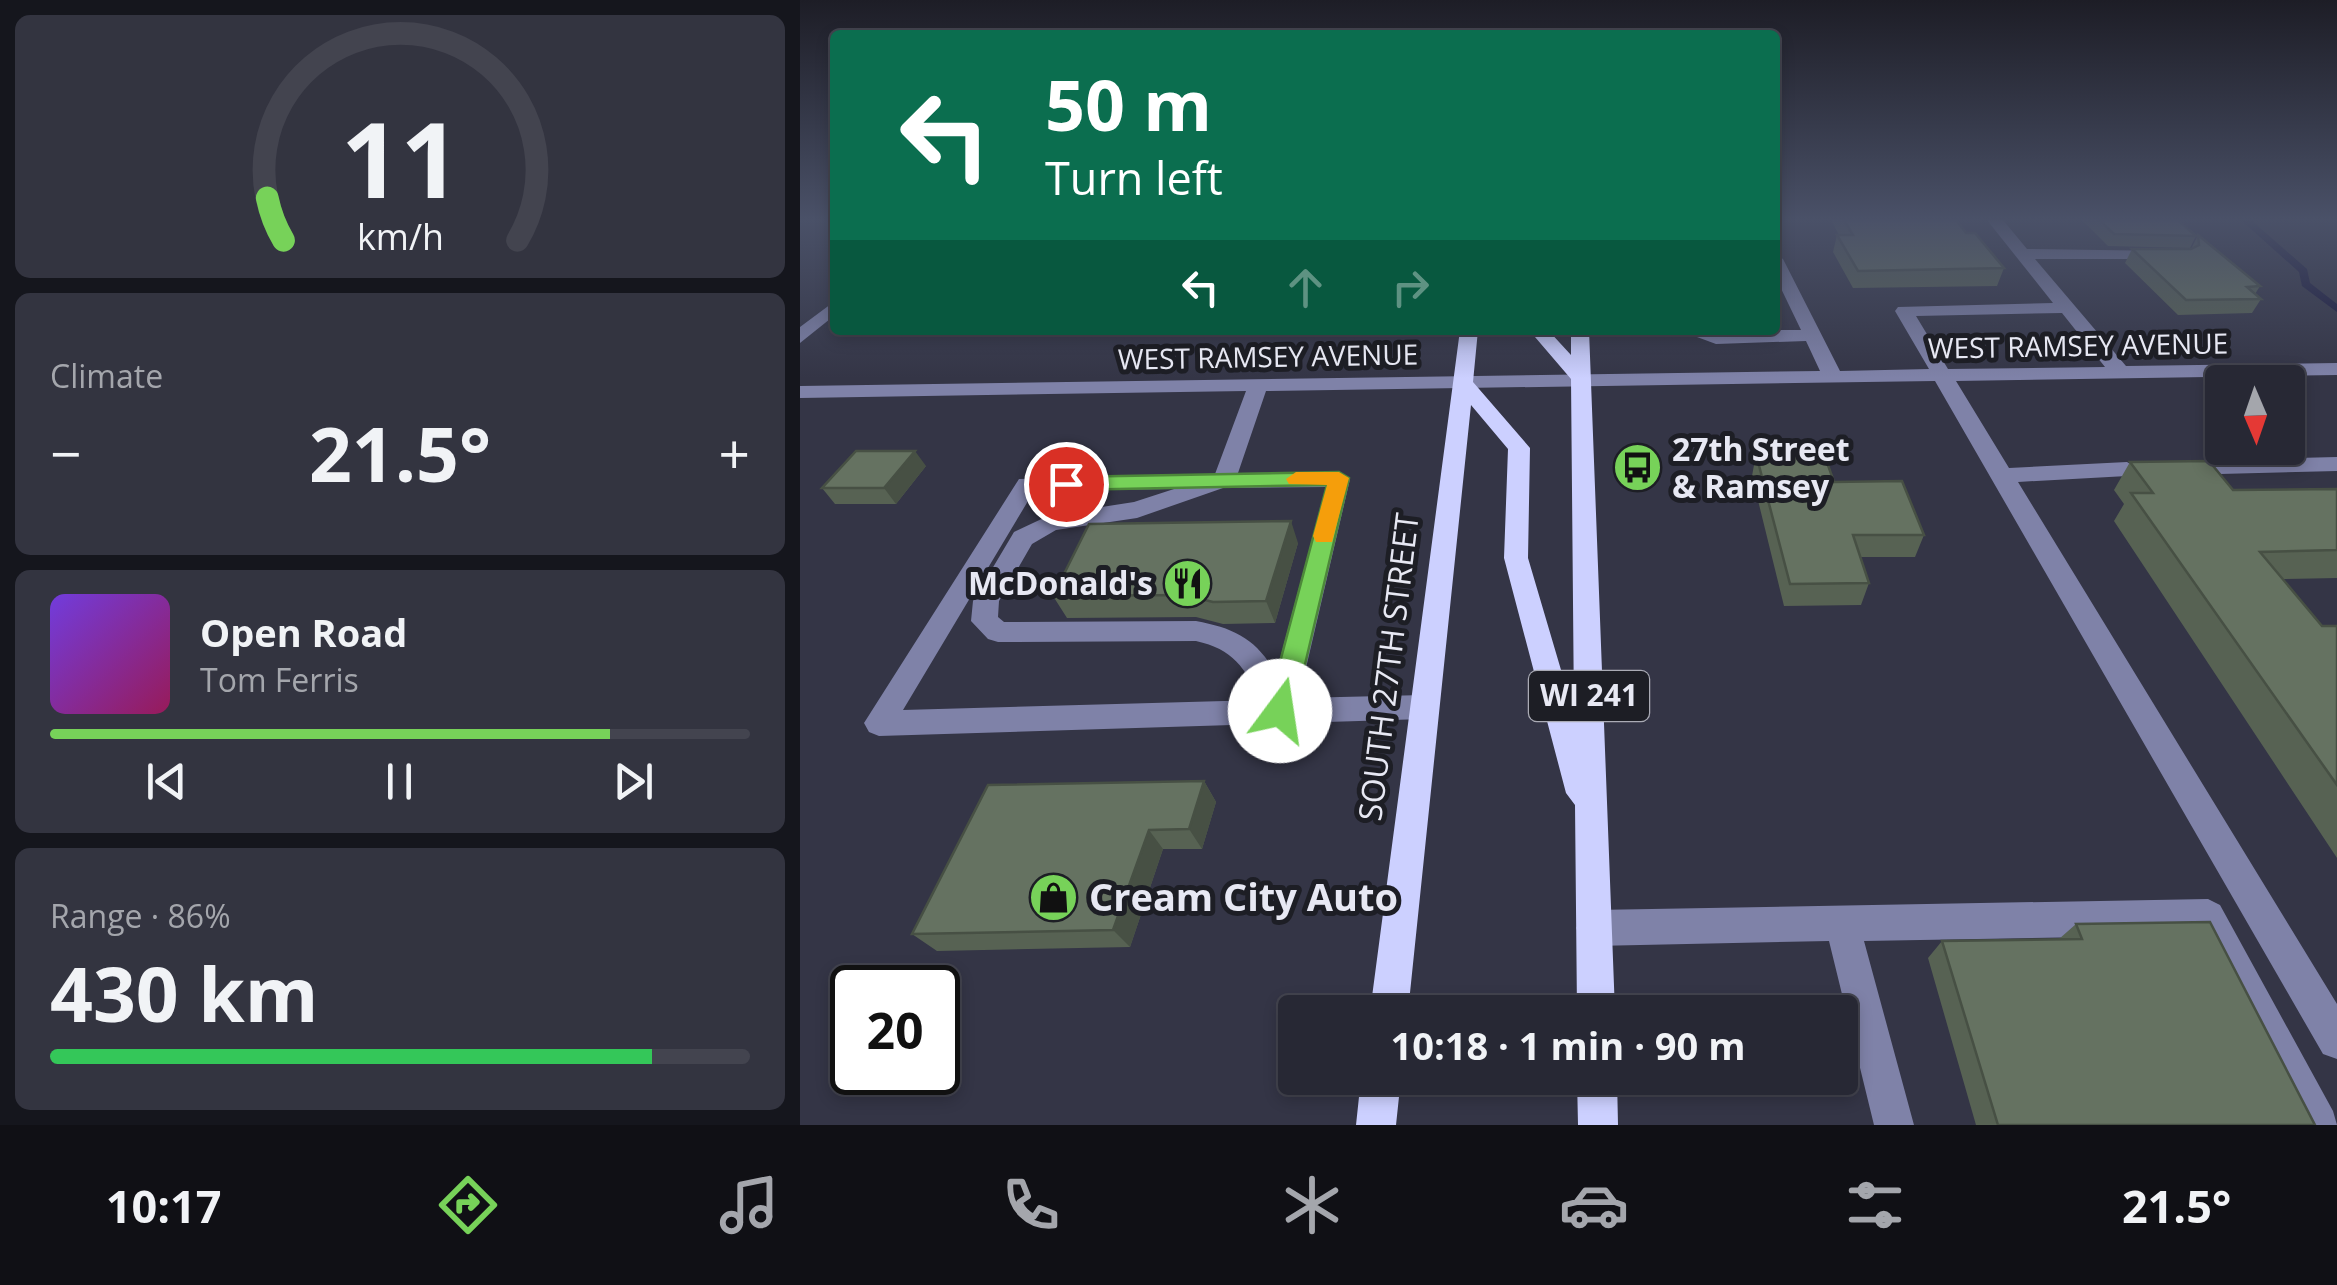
<!DOCTYPE html>
<html lang="en">
<head>
<meta charset="utf-8">
<style>
	:root { --surface:#272834; --page:#333440; --text:#f1f3f6; --muted:#a4a6ac; --line:#43444f; --accent:#77d259 }
	body { margin:0; font-family:"Open Sans",sans-serif; background:var(--page); color:var(--text); height:100vh; display:flex; flex-direction:column; font-size:38px; white-space:nowrap }
	* { box-sizing:border-box; margin:0 }
	p { font-size:32px; color:var(--muted) }
	.icon { flex:none; width:55px; height:55px; fill:none; stroke:currentColor; stroke-width:2; stroke-linecap:round; stroke-linejoin:round }
	.map { position:relative; flex:1; overflow:hidden }
	.drawer { display:flex; flex-direction:column; gap:15px; padding:15px; background:#15161d; width:800px }
	.drawer>* { flex:none }
	.top-card { position:absolute; left:30px; top:30px; width:950px; height:305px; border-radius:10px; box-shadow:0 5px 15px #0003,0 0 0 2px var(--line); background:#0b6e4f; color:#fff; overflow:hidden }
	.needle { width:65px; rotate:178deg }
	.buttons { position:absolute; left:1405px; top:365px; display:grid; gap:20px }
	.buttons a { display:grid; place-items:center; width:100px; height:100px; border-radius:10px; background:var(--surface); box-shadow:0 5px 15px #0003,0 0 0 2px var(--line); font-size:50px }
	.speed { position:absolute; left:30px; top:965px; display:flex; gap:20px; font-size:50px; font-weight:700; text-align:center }
	.speed>* { display:grid; place-content:center; width:130px; height:130px; border-radius:50%; background:var(--surface); box-shadow:0 5px 15px #0003,0 0 0 2px var(--line); line-height:1 }
	.speed .limit { border:5px solid #111; border-radius:15px; background:#fff; color:#111 }
	.pin { position:absolute; display:grid; place-items:center; width:85px; height:85px; color:#fff; margin:-42px; border:5px solid #fff; border-radius:50%; box-shadow:0 2px 10px #0007 }
	.me { position:absolute; width:110px; margin:-55px; rotate:14deg; stroke-linejoin:round; filter:drop-shadow(0 0 8px #0008) }
	.turn { display:flex; align-items:center; gap:35px; height:210px; padding:0 50px; font-size:45px }
	.turn .icon { width:130px; height:130px; stroke-width:2.5 }
	.turn b { display:block; font-size:70px; line-height:85px }
	.lanes { display:flex; align-items:center; height:95px; padding:0 50px; background:#0003; justify-content:center; gap:50px; direction:ltr }
	.lanes .off { opacity:.35 }
	.big { font-size:75px; font-weight:700; line-height:1.1 }
	.drawer .card { flex:1; display:flex; flex-direction:column; justify-content:center; gap:15px; min-width:0; padding:0 35px; border-radius:15px; background:var(--page) }
	.drawer .dial { align-items:center; gap:0 }
	.dial svg { height:260px; overflow:visible; fill:none; stroke:var(--line); stroke-width:7; stroke-linecap:round; text-anchor:middle }
	.dial text { fill:var(--text); stroke:none }
	.song { display:flex; align-items:center; gap:30px }
	.cover { width:120px; height:120px; border-radius:15px; background:linear-gradient(135deg,hsl(260 70% 55%),hsl(330 70% 35%)) }
	.played { height:10px; border-radius:5px; background:linear-gradient(90deg,var(--accent) 80%,var(--line) 80%) }
	.keys { display:flex; justify-content:space-around; direction:ltr }
	.heat { display:flex; justify-content:space-between; align-items:center; font-size:55px; direction:ltr }
	.charge { height:15px; border-radius:8px; background:linear-gradient(90deg,#34c759 86%,var(--line) 0) }
	.trip { position:absolute; left:478px; top:995px; width:580px; height:100px; border-radius:10px; background:var(--surface); box-shadow:0 5px 15px #0003,0 0 0 2px var(--line); font-weight:700; line-height:100px; text-align:center }
	.tabs { display:flex; height:160px; justify-content:space-around; align-items:center; background:#101015; color:var(--muted) }
	.tabs .icon { width:70px; height:70px }
	.tabs .current { color:var(--accent) }
	.tabs b { font-size:45px; color:var(--text) }
	main { display:flex; flex:1; min-height:0 }
	.map>svg:first-child { display:block }
</style>
</head>
<body>
<main>
<section class="drawer">
<div class="card dial"><svg viewBox="0 0 100 80">
<path d="M14 69A42 42 0 1 1 86 69"/>
<path d="M14 69A42 42 0 0 1 9 56" stroke="#77d259"/>
<text x="50" y="56" font-size="32" font-weight="700">11</text>
<text x="50" y="72" font-size="11">km/h</text>
</svg></div>
<div class="card"><p>Climate</p>
<div class="heat"><a>−</a><b class="big">21.5°</b><a>+</a></div>
</div>
<div class="card">
<div class="song"><i class="cover"></i><div><b>Open Road</b><p>Tom Ferris</p></div></div>
<div class="played"></div>
<div class="keys"><svg class="icon" aria-label="previous" viewBox="0 0 24 24"><path d="M18 5L8 12l10 7zM5 5v14"/></svg><svg class="icon" aria-label="pause" viewBox="0 0 24 24"><path d="M8 5v14M16 5v14"/></svg><svg class="icon" aria-label="next" viewBox="0 0 24 24"><path d="M6 5l10 7-10 7zM19 5v14"/></svg></div>
</div>
<div class="card"><p>Range · 86%</p><b class="big">430 km</b><div class="charge"></div></div>
</section>
<div class="map">
<svg width="1537" height="1125" viewBox="0 0 1537 1125">
	<rect width="100%" height="100%" fill="#343546"/>
	<g fill="none" stroke-linecap="round" stroke-linejoin="round">
		<path fill="#1a193d" fill-rule="evenodd" d="M1441 220H1451L1507 269 1510 283 1537 304V312L1502 286 1499 272Z"/>
		<path fill="#7f82a8" fill-rule="evenodd" d="M1187 220H1203L1227 249 1368 251V257L1362 259H1235L1326 366 1537 363V375L1156 381 1209 468 1327 462 1338 469 1327 476 1218 482 1537 1004V1059L1523 1054 1135 381 466 391 438 473 539 472 550 479 499 698 624 695 634 698 639 707 634 716 624 719 79 736 69 732 64 723 219 479 415 474 446 391 0 398V386L1020 371 1006 341 916 344 878 330H1001L975 276V254L983 259 1040 371 1129 369 1095 311 1098 307 1253 303ZM1262 313 1305 367 1148 369 1116 316ZM526 487 476 674C457 639 434 628 396 621L204 622 198 617 199 601 232 544 256 530 337 518 423 488ZM374 489 334 502 250 515 214 532 173 601 171 621 188 639 198 642 396 641C433 649 445 668 461 700L103 710 234 491Z
			M35 301V315L0 343V327Z
			M1537 457V471L1380 475 1369 468 1380 461Z
			M1408 899 1420 905 1533 1111 1537 1125H1497L1398 935 1064 941 1114 1125H1074L1029 941 794 946 782 940 776 928 782 916 794 910Z"/>
		<path fill="#ccd0ff" fill-rule="evenodd" d="M660 330H678L673 382 730 448 728 558 774 714 771 379 729 330H748L771 355V330H789L815 1012H777L775 805 766 793 704 558 708 449 671 405 608 1012H570Z
			M561 1078H601L596 1125H556Z
			M777 1078H817L818 1125H778Z"/>
	</g>
	<path fill="#576253" d="M1031 220H1156L1166 233 1204 268 1197 286 1053 288 1033 252 1037 235H1039Z
		M1282 220H1378L1396 236 1390 248 1308 246Z
		M1398 235 1460 286 1455 294 1461 299 1452 313 1378 315 1325 263 1332 249H1391Z
		M956 454 1034 482 1124 535 1115 557H1060L1069 583 1061 605 984 606 952 476Z
		M1330 462 1433 490 1537 489V578L1483 579 1522 626H1537V858L1314 521 1324 504 1314 490Z
		M126 466 96 504H35L22 488Z
		M498 543 475 623 423 624 396 617 267 618 253 596Z
		M404 781 416 802 402 849H363L330 947 137 951 112 934Z
		M1276 924 1515 1125H1176L1128 958 1142 941 1259 939Z"/>
	<path fill="#475044" d="M115 451 126 466 96 504 84 488Z
		M491 521 498 543 475 623 466 601Z
		M404 781 416 802 402 849 389 829Z
		M349 830 363 849 330 947 313 930Z"/>
	<path fill="#657261" stroke="#475044" stroke-width="2.5" d="M1044 220H1156L1166 233H1175L1204 268 1058 271 1037 235H1053Z
		M1299 220H1378L1396 236 1314 234Z
		M1398 235 1460 286 1447 287 1461 299 1386 300 1332 249H1391L1399 245Z
		M56 451H115L84 488H22Z
		M956 454H1024L1034 482 1102 481 1124 535H1053L1069 583 990 584Z
		M1409 461 1433 490 1537 489V550L1460 552 1522 626H1537V785L1331 493H1353L1330 462Z
		M491 521 466 601 413 602 385 595 253 596 289 524Z
		M404 781 389 829 349 830 313 930 112 934 188 785Z
		M1410 922 1515 1125H1198L1142 941 1282 939 1276 924Z"/>
	<linearGradient id="sky" x2="0" y2="1"><stop stop-color="#1d1d26"/><stop offset="0.58" stop-color="#4a5168"/><stop offset="1" stop-color="#4a5168" stop-opacity="0"/></linearGradient>
	<rect width="1537" height="378" fill="url(#sky)"/>
	<path fill="#77d259" stroke="#4d883a" stroke-width="2.5" d="M539 472 549 478 494 711 490 719 480 722 471 719 467 711 527 485 266 490 256 484 266 477Z"/>
	<path fill="#f59e0b" d="M496 472H539L549 478 532 542H516L513 536 527 485 489 484 486 479Z"/>
	<defs>
		<symbol id="bus-disc" viewBox="-11 -11 22 22"><circle r="9.5" fill="#77d259" stroke="#1d1e25"/><path d="M-5-6H5V4H4V6H2V4H-2V6H-4V4H-5ZM-3.5-4V0h7V-4ZM-3.5 1.2v1.5H-2V1.2ZM2 1.2v1.5H3.5V1.2Z" fill="#111"/></symbol>
		<symbol id="restaurant-disc" viewBox="-11 -11 22 22"><circle r="9.5" fill="#77d259" stroke="#1d1e25"/><path d="M-5-6h1v4h1v-4h1v4h1v-4h1v5L-1.5 .5V6h-2V.5L-5-1ZM5-6V6H3V1.5H1.5Q1.5-4 5-6Z" fill="#111"/></symbol>
		<symbol id="shop-disc" viewBox="-11 -11 22 22"><circle r="9.5" fill="#77d259" stroke="#1d1e25"/><path d="M-5-2.5h2.3a2.7 3.5 0 0 1 5.4 0H5L5.5 6h-11ZM-1.5-2.5h3a1.5 2.3 0 0 0-3 0Z" fill="#111"/></symbol>
	</defs>
	<g fill-rule="evenodd">
		<use href="#bus-disc" x="810" y="440" width="55" height="55"/>
		<use href="#restaurant-disc" x="360" y="556" width="55" height="55"/>
		<use href="#shop-disc" x="226" y="870" width="55" height="55"/>
	</g>
	<g text-anchor="middle" stroke-width="10" stroke-linejoin="round" paint-order="stroke">
		<g font-size="28" fill="#e7e8f3" stroke="#1d1e25">
			<text transform="translate(1278 346) rotate(-1)" y="10">WEST RAMSEY AVENUE</text>
			<text transform="translate(468 357) rotate(-1)" y="10">WEST RAMSEY AVENUE</text>
		</g>
		<rect fill="#1d1e25" stroke="#aaabb5" stroke-width="2.5" x="729" y="671" width="120" height="50" rx="8"/>
		<g font-size="30" font-weight="bold" fill="#e7e8f3">
			<text x="789" y="706">WI 241</text>
		</g>
		<g font-size="32" font-weight="bold" fill="#e7e8f3" stroke="#1d1e25" text-anchor="start">
			<text x="872" y="461">27th Street<tspan x="872" dy="37">&amp; Ramsey</tspan></text>
			<text x="353" y="595" text-anchor="end">McDonald's</text>
		</g>
		<g font-size="32" fill="#e7e8f3" stroke="#1d1e25">
			<text transform="translate(589 667) rotate(-83)" y="11">SOUTH 27TH STREET</text>
		</g>
		<g font-size="38" font-weight="bold" fill="#e7e8f3" stroke="#1d1e25" text-anchor="start">
			<text x="289" y="911">Cream City Auto</text>
		</g>
	</g>
</svg>
<div class="buttons">
<a><svg class="needle" viewBox="-14 -14 28 28"><path d="M0-13l5 13h-10z" fill="#e53935"/><path d="M0 13l5-13h-10z" fill="#a4a6ac"/></svg></a>
</div>
<div class="speed"><div class="limit">20</div></div>
<div class="pin" style="left:266px;top:484px;background:#d93025"><svg class="icon" aria-label="arrive" viewBox="0 0 24 24"><path d="M6 21V4h12l-3 4 3 4H6"/></svg></div>
<svg class="me" style="left:480px;top:711px" viewBox="-20 -20 40 40"><circle r="19" fill="#fff"/><path d="M0-13L10 11 0 6-10 11z" fill="#77d259"/></svg>
<div class="trip">10:18 · 1 min · 90 m</div>
<div class="top-card">
<div class="turn"><svg class="icon" aria-label="left" viewBox="0 0 24 24"><path d="M17 20v-9H6M10 6l-5 5 5 5"/></svg><div><b>50 m</b>Turn left</div></div>
<div class="lanes"><svg class="icon" aria-label="left" viewBox="0 0 24 24"><path d="M17 20v-9H6M10 6l-5 5 5 5"/></svg><svg class="icon off" aria-label="ahead" viewBox="0 0 24 24"><path d="M12 20V5M6 11l6-6 6 6"/></svg><svg class="icon off" aria-label="right" viewBox="0 0 24 24"><path d="M7 20v-9h11M14 6l5 5-5 5"/></svg></div>
</div>
</div>
</main>
<nav class="tabs">
<b>10:17</b>
<svg class="icon current" aria-label="directions" viewBox="0 0 24 24"><path d="M12 3l9 9-9 9-9-9zM9 14v-3h6M13 9l2 2-2 2"/></svg>
<svg class="icon" aria-label="music" viewBox="0 0 24 24"><path d="M9 18V5l10-2v13"/><circle cx="6" cy="18" r="3"/><circle cx="16" cy="16" r="3"/></svg>
<svg class="icon" aria-label="phone" viewBox="0 0 24 24"><path d="M5 4h4l2 5-3 2q2 4 5 5l2-3 5 2v4C11 20 4 13 5 4z"/></svg>
<svg class="icon" aria-label="climate" viewBox="0 0 24 24"><path d="M12 3v18M4 7l16 10M4 17L20 7"/></svg>
<svg class="icon" aria-label="car" viewBox="0 0 24 24"><path d="M5 17H2v-5l4-1 3-4h7l3 4 3 1v5h-3M9 17h6M6 11h13"/><circle cx="7" cy="17" r="2"/><circle cx="17" cy="17" r="2"/></svg>
<svg class="icon" aria-label="filters" viewBox="0 0 24 24"><path d="M4 7h16M4 17h16"/><circle cx="9" cy="7" r="2"/><circle cx="15" cy="17" r="2"/></svg>
<b>21.5°</b>
</nav>
</body>
</html>
